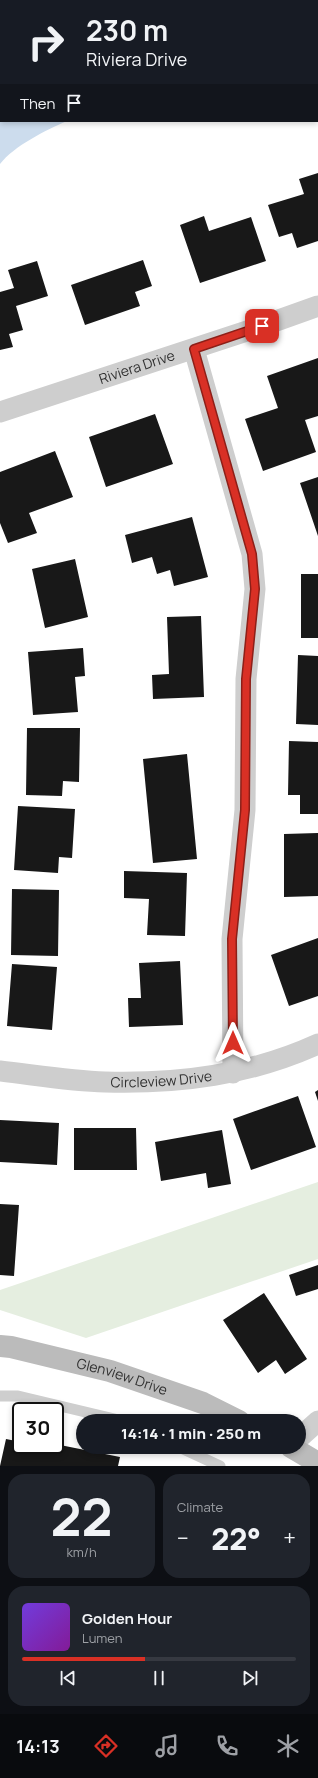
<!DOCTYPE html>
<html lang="en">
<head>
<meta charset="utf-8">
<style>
	:root { --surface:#171b24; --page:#20242c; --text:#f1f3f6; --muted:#9ea1a6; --line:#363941; --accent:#d93025 }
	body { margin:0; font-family:Manrope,sans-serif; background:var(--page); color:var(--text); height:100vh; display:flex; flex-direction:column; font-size:15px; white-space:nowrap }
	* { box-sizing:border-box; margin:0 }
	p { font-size:13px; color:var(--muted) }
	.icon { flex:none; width:22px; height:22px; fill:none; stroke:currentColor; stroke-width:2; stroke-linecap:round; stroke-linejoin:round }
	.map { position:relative; height:1466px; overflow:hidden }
	.sheet { display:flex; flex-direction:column; gap:8px; padding:8px; background:#0d0f14; flex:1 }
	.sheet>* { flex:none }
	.guide { position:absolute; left:0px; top:0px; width:318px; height:122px; box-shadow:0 2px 6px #0003; background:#171b24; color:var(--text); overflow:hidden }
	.speed { position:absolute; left:12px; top:1402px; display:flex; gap:8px; font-size:20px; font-weight:700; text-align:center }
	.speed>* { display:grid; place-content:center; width:52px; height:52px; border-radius:50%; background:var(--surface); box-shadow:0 2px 6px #0003; line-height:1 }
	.speed .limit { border:2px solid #111; border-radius:6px; background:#fff; color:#111 }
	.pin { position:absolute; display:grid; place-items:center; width:34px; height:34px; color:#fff; margin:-17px; border-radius:8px; box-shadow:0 2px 6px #0006 }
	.me { position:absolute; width:44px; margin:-22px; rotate:0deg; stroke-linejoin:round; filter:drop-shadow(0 0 3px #0008) }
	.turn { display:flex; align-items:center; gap:14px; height:84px; padding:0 20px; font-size:18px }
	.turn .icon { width:52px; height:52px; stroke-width:2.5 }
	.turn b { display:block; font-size:28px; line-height:34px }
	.then { display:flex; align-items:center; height:38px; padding:0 20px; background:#0003; gap:8px; font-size:15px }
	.big { font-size:30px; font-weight:800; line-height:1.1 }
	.sheet .card { flex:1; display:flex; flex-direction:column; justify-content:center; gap:6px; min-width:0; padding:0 14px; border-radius:16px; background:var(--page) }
	.sheet .dial { align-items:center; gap:0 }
	.dial b { font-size:52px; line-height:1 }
	.song { display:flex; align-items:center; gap:12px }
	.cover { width:48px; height:48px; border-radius:6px; background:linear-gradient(135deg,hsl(260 70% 55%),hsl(290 70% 35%)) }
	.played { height:4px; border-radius:2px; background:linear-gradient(90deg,var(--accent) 45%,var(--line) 45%) }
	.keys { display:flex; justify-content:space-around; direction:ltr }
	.heat { display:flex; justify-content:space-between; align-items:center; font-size:22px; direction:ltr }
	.sheet .tiles { flex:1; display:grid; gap:8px; grid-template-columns:1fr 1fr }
	.card:last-child { grid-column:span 2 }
	.trip { position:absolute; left:76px; top:1414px; width:230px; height:40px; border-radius:20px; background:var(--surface); box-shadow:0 2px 6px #0003; font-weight:800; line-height:40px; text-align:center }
	.tabs { display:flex; height:64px; justify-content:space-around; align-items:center; background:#090b0e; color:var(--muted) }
	.tabs .icon { width:28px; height:28px }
	.tabs .active { color:var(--accent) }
	.tabs b { font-size:18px; color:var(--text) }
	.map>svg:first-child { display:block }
</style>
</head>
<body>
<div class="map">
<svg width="318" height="1466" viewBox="0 0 318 1466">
	<rect width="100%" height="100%" fill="#fff"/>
	<path fill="#e5eee0" d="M318 1182V1259L86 1338 0 1310V1290Z"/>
	<path fill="#ccdced" d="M0 0 159 1H1V121H67C46 130 14 146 0 164Z"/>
	<path fill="#181818" d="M318 173V241L297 248 292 233 279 237 268 205 304 194 299 179Z
		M204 216 209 231 251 217 266 261 200 283 180 225Z
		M143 260 152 286 135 292 140 306 85 325 71 285Z
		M37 261 48 296 16 306 23 330 9 334 13 347 0 350V292L14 288 8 270Z
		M318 358V416L305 420 316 452 263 471 245 419 278 408 267 376Z
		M155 414 173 464 106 487 89 437Z
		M55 451 73 497 29 513 37 533 8 543 0 523V472Z
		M318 477V536L300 483Z
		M192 517 208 577 174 586 170 570 157 574 152 557 132 563 125 535Z
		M75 559 88 617 45 628 32 569Z
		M301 574H318V638H301Z
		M201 616 204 697 153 699 152 675 169 674 167 617Z
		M83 648 85 676 75 677 78 712 33 715 28 652Z
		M298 655 318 656V725L296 724Z
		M27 728H80L79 782 63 781 62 796 26 795Z
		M289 741 318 742V814H300V795H288Z
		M187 754 197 859 153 863 143 759Z
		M18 806 75 809 72 858 59 857 58 873 14 870Z
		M318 833V896L284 897V834Z
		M124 871 187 873 185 936 147 935 149 899 124 898Z
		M12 889 59 890 58 956 11 955Z
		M318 938V996L289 1006 271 955Z
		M180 961 183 1025 129 1027 128 998H141L139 963Z
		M12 964 57 967 52 1030 7 1026Z
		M318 1090V1101L315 1092Z
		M298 1096 316 1147 251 1170 233 1119Z
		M0 1120 59 1123 57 1165 0 1162Z
		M74 1128H136L137 1170H74Z
		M222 1130 231 1184 208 1188 206 1173 161 1181 155 1142Z
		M0 1204 19 1205 14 1276 0 1275Z
		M318 1265V1289L296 1296 289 1275Z
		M264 1293 307 1359 285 1374 276 1360 258 1373 223 1320Z
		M6 1439 21 1442V1445L55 1444 120 1457 118 1466H0Z"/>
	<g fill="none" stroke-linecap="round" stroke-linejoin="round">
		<path stroke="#cecece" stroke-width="11" d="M0 1396H18L123 1421
			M179 1447 220 1466"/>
		<g stroke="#cecece" stroke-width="21">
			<path d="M194 349 252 554 255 589 246 679 245 810 232 939 233 1073"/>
			<path id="s1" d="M0 412 262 326 318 306"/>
			<path id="s2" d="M0 1071C35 1075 70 1081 105 1082 179 1084 250 1075 318 1044"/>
			<path d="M299 1438 318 1421"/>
		</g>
		<g stroke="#bbb" stroke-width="22">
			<path id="s3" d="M0 1346 11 1347 110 1371 203 1403 239 1421"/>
			<path d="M291 1447 318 1463"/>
		</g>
	</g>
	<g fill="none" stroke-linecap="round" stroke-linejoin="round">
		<defs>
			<path id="route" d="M233 1043 232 939 245 810 246 679 255 589 252 554 194 349 262 326"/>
		</defs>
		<use href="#route" stroke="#8d1f18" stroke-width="10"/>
		<use href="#route" stroke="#d93025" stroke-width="7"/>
	</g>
	<g text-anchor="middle" stroke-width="4" stroke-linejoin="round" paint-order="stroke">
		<g font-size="14" fill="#313131" stroke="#fff">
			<text dy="5" stroke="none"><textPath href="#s1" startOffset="144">Riviera Drive</textPath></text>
			<text dy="5" stroke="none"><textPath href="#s2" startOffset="162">Circleview Drive</textPath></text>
			<text dy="5" stroke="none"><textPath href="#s3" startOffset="126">Glenview Drive</textPath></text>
		</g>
	</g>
</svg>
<div class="speed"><div class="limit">30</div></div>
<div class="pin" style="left:262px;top:326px;background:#d93025"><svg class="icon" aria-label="arrive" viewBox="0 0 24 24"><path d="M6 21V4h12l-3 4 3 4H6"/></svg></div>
<svg class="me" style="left:233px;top:1043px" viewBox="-20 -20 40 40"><path d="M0-17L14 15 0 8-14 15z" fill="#d93025" stroke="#fff" stroke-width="4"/></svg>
<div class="trip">14:14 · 1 min · 250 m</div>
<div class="guide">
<div class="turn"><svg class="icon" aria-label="right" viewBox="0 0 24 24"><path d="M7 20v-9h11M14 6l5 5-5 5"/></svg><div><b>230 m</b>Riviera Drive</div></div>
<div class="then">Then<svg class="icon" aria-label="arrive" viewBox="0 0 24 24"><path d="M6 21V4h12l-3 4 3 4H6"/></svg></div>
</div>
</div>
<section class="sheet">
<div class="tiles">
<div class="card dial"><b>22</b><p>km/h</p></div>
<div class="card"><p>Climate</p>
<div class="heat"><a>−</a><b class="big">22°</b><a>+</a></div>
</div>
<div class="card">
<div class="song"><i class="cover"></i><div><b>Golden Hour</b><p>Lumen</p></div></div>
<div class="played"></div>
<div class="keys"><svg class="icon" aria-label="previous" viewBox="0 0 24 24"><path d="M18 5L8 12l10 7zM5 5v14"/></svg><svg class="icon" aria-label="pause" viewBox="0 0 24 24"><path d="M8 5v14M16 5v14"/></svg><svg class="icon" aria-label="next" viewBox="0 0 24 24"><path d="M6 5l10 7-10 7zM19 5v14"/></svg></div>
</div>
</div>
</section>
<nav class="tabs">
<b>14:13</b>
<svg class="icon active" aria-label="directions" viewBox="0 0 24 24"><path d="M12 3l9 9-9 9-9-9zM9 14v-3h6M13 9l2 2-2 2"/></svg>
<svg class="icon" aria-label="music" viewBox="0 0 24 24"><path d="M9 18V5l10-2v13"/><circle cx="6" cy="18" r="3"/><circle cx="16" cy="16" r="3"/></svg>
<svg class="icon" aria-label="phone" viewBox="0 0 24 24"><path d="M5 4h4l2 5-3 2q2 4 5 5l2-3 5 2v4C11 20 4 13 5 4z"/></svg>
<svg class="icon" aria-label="climate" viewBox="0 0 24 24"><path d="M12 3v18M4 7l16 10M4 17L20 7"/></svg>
</nav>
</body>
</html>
